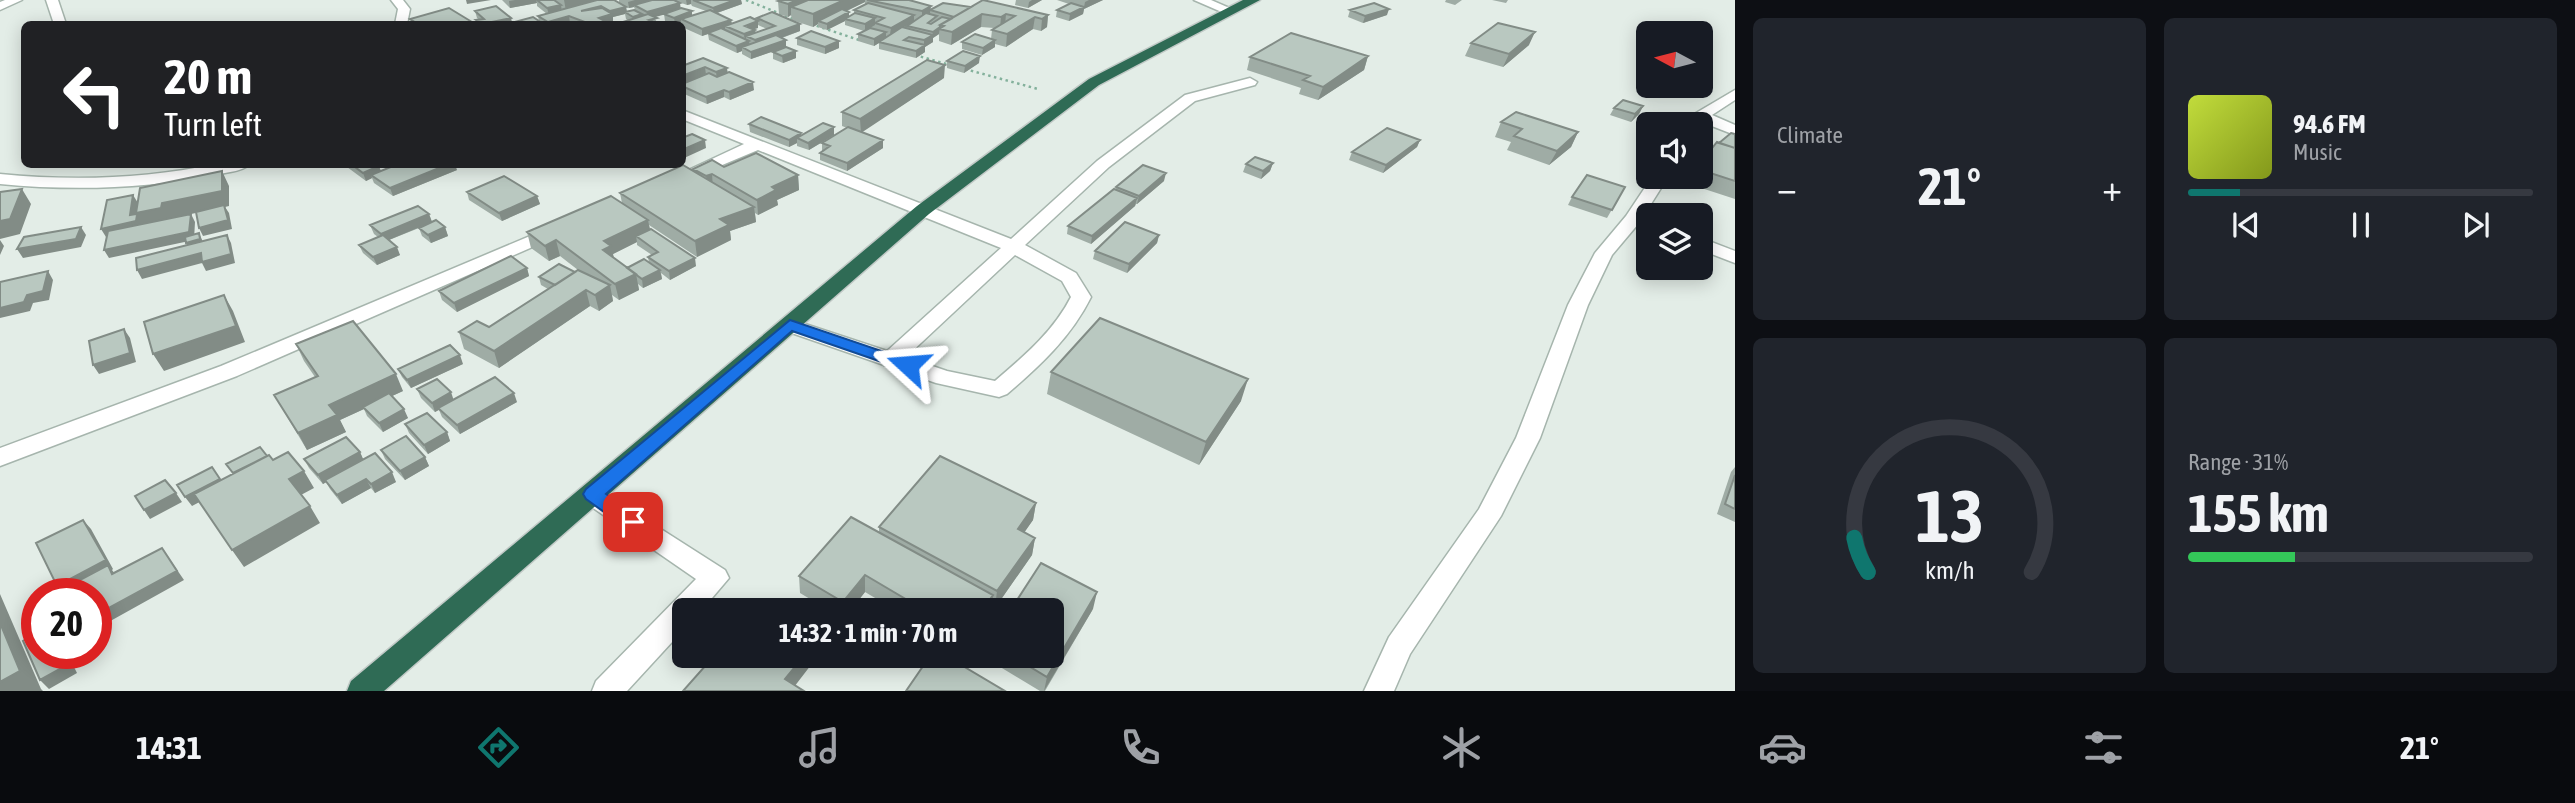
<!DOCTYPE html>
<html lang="en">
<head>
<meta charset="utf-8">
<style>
	:root { --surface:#171b24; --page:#20242c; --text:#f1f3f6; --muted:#9ea1a6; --line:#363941; --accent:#0f766e }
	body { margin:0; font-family:"Asap Condensed",sans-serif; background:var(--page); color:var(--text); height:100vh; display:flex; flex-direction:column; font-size:26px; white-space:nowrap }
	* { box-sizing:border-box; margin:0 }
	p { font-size:23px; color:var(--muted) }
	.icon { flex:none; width:38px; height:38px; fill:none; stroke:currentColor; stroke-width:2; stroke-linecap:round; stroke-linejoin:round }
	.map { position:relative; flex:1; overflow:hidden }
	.panel { display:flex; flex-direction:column; gap:18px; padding:18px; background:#0d0f14; width:840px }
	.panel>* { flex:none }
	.top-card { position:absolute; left:21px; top:21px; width:665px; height:147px; border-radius:10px; box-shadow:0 4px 18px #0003; background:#202124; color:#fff; overflow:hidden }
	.needle { width:46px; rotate:277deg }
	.controls { position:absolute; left:1636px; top:21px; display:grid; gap:14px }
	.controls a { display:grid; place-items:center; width:77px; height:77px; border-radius:10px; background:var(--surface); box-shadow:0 4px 18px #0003; font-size:35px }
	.speed { position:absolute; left:21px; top:578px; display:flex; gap:14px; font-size:35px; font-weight:700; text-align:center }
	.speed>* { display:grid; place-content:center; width:91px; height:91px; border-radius:50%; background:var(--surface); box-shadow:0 4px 18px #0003; line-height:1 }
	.speed .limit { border:10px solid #d22; background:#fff; color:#111 }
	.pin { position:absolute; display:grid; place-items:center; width:60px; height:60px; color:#fff; margin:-30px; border-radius:14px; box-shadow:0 4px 10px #0006 }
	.me { position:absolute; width:77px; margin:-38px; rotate:289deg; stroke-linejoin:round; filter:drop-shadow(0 0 5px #0008) }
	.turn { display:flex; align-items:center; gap:24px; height:147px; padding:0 28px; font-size:32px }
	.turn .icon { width:91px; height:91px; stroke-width:2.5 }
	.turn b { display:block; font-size:49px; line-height:60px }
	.big { font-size:52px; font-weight:700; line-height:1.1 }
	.panel .card { flex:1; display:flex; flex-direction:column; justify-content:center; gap:10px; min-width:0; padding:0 24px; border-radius:10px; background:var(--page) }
	.panel .dial { align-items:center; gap:0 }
	.dial svg { height:182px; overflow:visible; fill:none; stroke:var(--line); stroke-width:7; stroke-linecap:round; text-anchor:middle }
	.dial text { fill:var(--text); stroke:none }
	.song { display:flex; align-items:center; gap:21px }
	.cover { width:84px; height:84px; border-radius:10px; background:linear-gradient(135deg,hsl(70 70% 55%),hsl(70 70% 35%)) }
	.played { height:7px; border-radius:4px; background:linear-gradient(90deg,var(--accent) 15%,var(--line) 15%) }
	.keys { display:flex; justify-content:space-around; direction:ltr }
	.heat { display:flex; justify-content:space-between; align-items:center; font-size:38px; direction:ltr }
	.charge { height:10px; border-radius:5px; background:linear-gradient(90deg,#34c759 31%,var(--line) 0) }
	.panel .tiles { flex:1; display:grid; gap:18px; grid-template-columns:repeat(2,1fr) }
	.trip { position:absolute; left:672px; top:598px; width:392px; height:70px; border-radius:10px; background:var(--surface); box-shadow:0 4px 18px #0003; font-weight:700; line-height:70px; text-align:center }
	.tabs { display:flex; height:112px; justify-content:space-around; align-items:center; background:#090b0e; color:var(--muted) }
	.tabs .icon { width:49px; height:49px }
	.tabs .active { color:var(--accent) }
	.tabs b { font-size:32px; color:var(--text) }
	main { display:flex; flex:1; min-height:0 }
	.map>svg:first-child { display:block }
</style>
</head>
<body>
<main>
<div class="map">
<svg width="1735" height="691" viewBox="0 0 1735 691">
	<rect width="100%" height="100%" fill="#e3ede7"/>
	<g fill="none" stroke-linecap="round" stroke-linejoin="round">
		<defs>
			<path id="minor" d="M5 0H22L0 10V2Z
				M46 0H58L66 24H54Z
				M391 0H403L410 9 407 24H395L398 9Z
				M1194 0H1211L1234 10 1224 13Z
				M1250 78 1257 82 1255 85 1195 101 1109 167 1025 245 1076 273 1091 297C1071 337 1040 366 1007 394L999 397 936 383 783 330 780 325 790 319 887 351 1001 248 758 150 696 176 690 178 682 173 744 144 682 119V110L1011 239 1097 161 1185 95ZM1015 255 1062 281 1071 297C1053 332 1024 356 995 381L947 371 906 357Z
				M1735 90V100L1712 115 1735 125V135L1704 123 1701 127V124H1689L1696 113Z
				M216 164H250C243 171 229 172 220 174 147 189 73 191 0 184V174C72 181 145 179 216 164Z
				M1652 177H1668L1639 223 1612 255 1588 305 1540 438 1501 516 1410 654 1394 691H1364L1389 637 1479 509 1516 438 1568 305 1595 253 1626 216Z
				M554 226 560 227 563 231 560 235 237 376 0 466V448L221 366Z
				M1701 238 1735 251V263L1701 250Z
				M592 485 725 570 729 578 701 611H684V629L627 691H592L596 681 696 579 583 501 580 494 583 487Z"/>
			<path id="highway" d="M1243 0H1260L1099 85 929 214 384 691H347L351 681 917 206 1089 79Z"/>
		</defs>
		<use href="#minor" stroke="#a6b5ad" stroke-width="3"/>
		<use href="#highway" stroke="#c1c9c6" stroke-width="3"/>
		<path stroke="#84b19c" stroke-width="2.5" stroke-dasharray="2.5 3.5" stroke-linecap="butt" d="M746 0 796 20
			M811 24 862 41
			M915 55 950 65
			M965 69 1038 89"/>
		<use href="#minor" fill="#fff" fill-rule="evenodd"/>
		<use href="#highway" fill="#2f6b55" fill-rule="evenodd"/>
	</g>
	<path fill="#9faca5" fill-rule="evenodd" d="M502 0H614L619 3V0H741L742 4 717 13 731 20 732 23 757 20V18L800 24V31L782 38 786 47 796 58 783 63 773 59V52L785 47 751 59 742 54V51L737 53 709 40 708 34 702 36 682 27 681 23 675 24 665 21 664 14 654 17 658 24H620V23L629 21 626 19 625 14 613 17V21L605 23 615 24H574L570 23 565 24H477L476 20H479L477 18 475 11 511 18 512 23 539 21 538 16 547 14 537 6V3L510 8ZM676 1 687 5 691 4 692 6 706 11 692 16V11L680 8ZM626 7 629 8 634 7 635 10 627 12ZM758 25 767 29 756 33 755 30 753 29 758 28Z
		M781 0H909L931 9 971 7 1048 15 1047 27 1041 31 1033 29 1006 47 995 44V47L982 55 962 49V42L991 39 992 30 994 28 981 27 951 45 939 41V34L933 38V42L925 47V52L916 58 879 49V43L874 46 858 41V34L864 31 845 25V21L827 30 818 27V24L813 27 792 20 791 15 788 17 779 14 778 1ZM865 2V4L854 10V14L849 16 847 11Z
		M1016 0H1042L1028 8 1015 5Z
		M1057 0H1103L1084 9 1083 14 1069 21 1056 17 1057 10 1069 4Z
		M1446 0H1462L1455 5 1445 2Z
		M1492 0H1508L1506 3Z
		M1350 10 1387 15 1363 23 1348 17Z
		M797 38 839 41V48L825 54 797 45Z
		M1471 43 1529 45 1503 67 1465 56Z
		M1648 53V67L1638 64 1642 56Z
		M1368 56 1364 70 1318 100 1299 94 1301 88 1247 70 1250 57Z
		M947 61 979 63 964 73 947 68Z
		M682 66 727 68V73L754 90 730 100 724 97 707 104 682 93Z
		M944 78 861 132 883 140V148L847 171 820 160V153L822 151V143L847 128 842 126V112Z
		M1643 106 1639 114 1631 122 1610 115 1614 108Z
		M1501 122 1578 132 1571 147 1549 165 1507 150 1511 142 1495 137Z
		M749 124 801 133V136L834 135 809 150 797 146V143L789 147 750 132Z
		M1735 134V199L1686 183 1690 177H1701V162L1719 143Z
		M1420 140 1417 147 1383 173 1349 160 1352 152Z
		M1273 163 1270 171 1261 179 1243 172 1246 164Z
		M346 164H377L381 171 457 170 393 196 374 183 372 178 366 181 347 167Z
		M724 167 798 175 799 190 777 200 778 205 758 215 755 213 756 222 730 231 731 240 697 257 649 225 650 229 696 266 670 280 661 273 662 279 643 288 638 284 639 290 619 300 612 295 613 301 599 311 590 306 499 368 464 349 459 332 489 327 548 289 541 285 539 277 575 272 578 270 560 256 549 261 531 248 527 232 622 203 620 193 694 172 693 169ZM637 242V245L652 255 648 257 649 263 627 268 614 258 613 254Z
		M1164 181 1137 204H1136L1135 206 1091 244 1067 234 1068 226 1115 190 1116 187Z
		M1625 187 1607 218 1568 205 1572 197Z
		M467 192 537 196 540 204 502 221 469 200Z
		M429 214 432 222 445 227 448 236 431 243 422 236 419 228 389 240 400 255 377 265 363 253 359 245 378 237 374 234 370 225Z
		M1159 235 1157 243 1127 273 1093 259 1095 251Z
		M527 268 529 276 457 312 442 300 439 291Z
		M296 344 403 391 392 396 408 418 383 432 367 416 364 409 340 420 346 432 307 450 274 395 315 377 304 361Z
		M463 364 411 388 402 377 398 369Z
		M1051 372 1241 401 1199 465 1047 394Z
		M417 389 454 400 517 402 460 434 442 417 439 410 435 412 421 398Z
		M405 424 447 432 450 441 428 454 409 433Z
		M381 450 425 457 429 466 405 480 385 459Z
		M360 452 363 460 396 482 375 493 371 488 342 504 330 489 326 482 323 484 309 468 304 459Z
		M1735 467V522L1717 514 1731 472Z
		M1036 503 1033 520 1024 532 1035 538 1032 555 995 608 992 606 991 611H897L865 592 850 611H830L800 593 799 576 879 532V527Z
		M1093 609 1045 691H1040L987 659V656H1052Z"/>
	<path fill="#828c86" d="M466 0H491L467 4Z
		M515 0H536L537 3 510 8 509 1Z
		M564 0H607L566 11Z
		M635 0H661L634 5V7L629 8 628 2Z
		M686 0H691V4L687 5Z
		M735 0H741L742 4 714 14 713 8Z
		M797 0H825L791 7V15L788 17V4Z
		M844 0H865V2L823 22 818 21V24L813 27V14Z
		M1032 0H1042L1028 8 1029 2Z
		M1089 0H1103L1084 9 1083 14 1069 21 1070 14 1084 7 1085 2Z
		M680 3 681 10 648 19 647 12Z
		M561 5 562 12 549 15 547 8Z
		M931 6 930 13 922 18V11Z
		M626 7 627 13 625 12V14L613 17V21L605 23V24H594L599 18 611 15 610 11Z
		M1389 9 1387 15 1363 23 1365 16Z
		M692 11V18L681 19V23L675 24 674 18Z
		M849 12V18L845 19V21L827 30V24Z
		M982 14 981 27 951 45 952 32Z
		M1006 14 1005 26 1000 29 1001 17Z
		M914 15V22L890 34 891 28Z
		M1048 15 1047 27 1041 31 1042 19Z
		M569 16 570 23 565 24H548V22Z
		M1035 17 1033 29 1006 47 1007 34Z
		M511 18 512 24H482Z
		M875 18V25L865 31V24Z
		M731 20 732 26H725V29L710 34 708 33V34L702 36V29Z
		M758 21V28L745 32V26Z
		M800 24V31L756 47 755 40Z
		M940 27 939 34 933 38V42L925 47V52L916 58V51L924 46V40L932 35 933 32Z
		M755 30 756 37 746 36V41H745L744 34Z
		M886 32V39L879 42V43L874 46V39Z
		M1535 32 1529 45 1503 67 1509 54Z
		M786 40V47L751 59V52Z
		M995 40V47L982 55 983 48Z
		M749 41 750 48 742 47V51L737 53 736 46Z
		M839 41V48L825 54V47Z
		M796 51V58L783 63 782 56Z
		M980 56 979 63 964 73 965 66Z
		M1368 56 1364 70 1318 100 1323 87Z
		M945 65 944 78 861 133 860 119Z
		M705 67 706 75 682 84V76Z
		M727 68 728 75 717 80 716 72Z
		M753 82 754 90 730 100 729 92Z
		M724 90V97L707 104 706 97Z
		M1643 106 1639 114 1631 122 1635 114Z
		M834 127V135L809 150 808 143Z
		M1578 132 1571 147 1549 165 1557 151Z
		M801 133V140L797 138V143L789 147V140Z
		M705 140 706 148 682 159V150Z
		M883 140V148L847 171V163Z
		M1420 140 1417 147 1383 173 1386 165Z
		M1273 163 1270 171 1261 179 1263 171Z
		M449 164H455L457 170 393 196 390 188Z
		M379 166 382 174 371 175 372 178 366 181 363 173Z
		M222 171 229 186V206L225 207 229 213 232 229 203 236 199 228 225 207 191 214 195 222 194 240 109 258 104 250 144 228 142 224 141 229 106 237 101 229 130 215 133 195 138 203H162Z
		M1166 173 1164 181 1137 204 1139 196Z
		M712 174 713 189 708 191 706 176Z
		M798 175 799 190 777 200 778 205 758 215 757 200 772 187Z
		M22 189 31 204 20 234 0 239V221Z
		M537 196 540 204 502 221 499 213Z
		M1137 198 1135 206 1091 244 1092 236Z
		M754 207 756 222 730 231 731 240 697 257 695 241 720 219Z
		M429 214 432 222 384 242 381 234Z
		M648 220 651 235 636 236 637 242 613 254 614 262 603 250 604 241Z
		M81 227 86 235 81 247 23 258 17 249Z
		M445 227 448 236 431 243 428 235Z
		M199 233 203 242 190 251 186 243Z
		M227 235 231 243 235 263 206 271 202 263 142 279 137 270Z
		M1159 235 1157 243 1127 273 1129 264Z
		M0 240 4 246 0 255Z
		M556 240 560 256 549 261 545 246Z
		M397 247 400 255 377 265 373 257Z
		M695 258 696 266 670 280 669 271Z
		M527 268 529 276 457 312 454 303Z
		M660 270 662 279 643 288 642 279Z
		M48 271 53 280 49 300 33 303 30 311 0 318V308L27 295Z
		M636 274 639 290 619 300 615 284Z
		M610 285 613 301 599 311 595 295Z
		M586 290 590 306 499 368 494 351Z
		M224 295 233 311 245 342 164 371 153 354Z
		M124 329 130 338 136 362 99 374 93 365Z
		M460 355 463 364 411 388 407 380Z
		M396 374 403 391 364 409 363 407 364 409 340 420 346 432 307 450 298 433 329 405Z
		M1248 379 1241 401 1199 465 1206 442Z
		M451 392 454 401 435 412 432 403Z
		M514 393 517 402 460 434 457 425Z
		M404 409 408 418 383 432 379 423Z
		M447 432 450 441 428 454 424 445Z
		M360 452 364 461 323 484 318 475Z
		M425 457 429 466 405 480 400 471Z
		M304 471 314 488 299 496 289 479Z
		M392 472 396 482 375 493 371 484Z
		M220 479 226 488 192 506 185 497Z
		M366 479 371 488 342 504 337 495Z
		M176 493 182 502 150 519 144 510Z
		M1036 503 1033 520 1015 546 1018 529Z
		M310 506 320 523 244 567 232 550Z
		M83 520 91 529 113 569 112 570 115 574H112L63 593 57 586Z
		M1035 538 1032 555 995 608 997 591Z
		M162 548 184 580 96 629V615Z
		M865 575V592L850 611H843V602Z
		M1097 592 1093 609 1044 691 1047 677Z
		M0 594 41 689 43 691H0Z
		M993 595 991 611H982Z
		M63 653H67L77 673 49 689 40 680Z
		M804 656H813L814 661 791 691 785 679Z"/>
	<path fill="#b9c8c0" stroke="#828c86" stroke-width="2" d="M537 0H554L561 5 547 8Z
		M597 0H614L626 7 610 11 601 6 581 11 602 8 612 14 599 18 605 21 594 24H590L569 16 548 22 538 16Z
		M652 0H674L680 3 647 12 634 5Z
		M693 0H735L713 8Z
		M781 0H797L788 4 778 1Z
		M808 0H844L813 14 791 7Z
		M867 0H909L931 6 922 11Z
		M983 0 1048 15 1042 19 1035 17 1007 34 992 30 1015 16 1006 14 1001 17 982 14 952 32 939 29 944 26 940 25Z
		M868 3 914 15 891 28 875 23 884 18 854 10Z
		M943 3 971 7 954 17 930 10Z
		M1071 3 1084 7 1070 14 1057 10Z
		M1374 3 1389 9 1365 16 1350 10Z
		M496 6 511 18 482 24 476 20 484 19 475 11Z
		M449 8 472 22 464 24H418L410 19Z
		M681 8 692 11 674 18 664 14Z
		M842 9 849 12 827 24 818 21Z
		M634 10 642 14 633 17 625 12Z
		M710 10 731 20 702 29 681 19Z
		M772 12 800 24 755 40 746 36 775 26 757 18Z
		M855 13 875 18 865 24 845 19Z
		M926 13 937 16 928 23 931 24 942 17 951 19 940 25V27L933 32 907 26Z
		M648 14 657 18 649 20 658 24H622L620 23Z
		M533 17 542 23 531 24H507Z
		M750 17 758 21 745 26 755 30 744 34 725 26Z
		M1498 23 1535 32 1509 54 1471 43Z
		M902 27 933 35 924 40 909 37 904 40 925 45 916 51 879 42Z
		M721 28 749 41 736 46 708 33Z
		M870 28 886 32 874 39 858 34Z
		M811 31 839 41 825 47 797 38Z
		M1291 33 1368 56 1323 87 1303 80 1310 76 1250 57Z
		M975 34 995 40 983 48 962 42Z
		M776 35 786 40 751 52 742 47Z
		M786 47 796 51 782 56 773 52Z
		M963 51 980 56 965 66 947 61Z
		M1648 53V58L1642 56Z
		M703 58 727 68 716 72 705 67 682 76V66Z
		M927 60 945 65 860 119 842 112Z
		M729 72 753 82 729 92 724 90 706 97 682 86V84L709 73 717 77Z
		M1623 100 1643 106 1635 114 1614 108Z
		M1516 112 1578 132 1557 151 1514 136 1522 129 1501 122Z
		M761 117 801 133 789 140 749 124Z
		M823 123 834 127 808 143 797 138Z
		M848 127 883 140 847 163 820 153 830 146 822 143Z
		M1387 128 1420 140 1386 165 1352 152Z
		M1731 133 1735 134V148L1719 143Z
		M692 134 705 140 682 150V138Z
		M1717 142 1735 148V181L1701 170V162Z
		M756 153 798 175 772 187 776 190 757 200 712 174 706 176 693 169 712 160 724 167Z
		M1255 157 1273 163 1263 171 1246 164Z
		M351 164H377L379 166 363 173Z
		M398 164H449L390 188 371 175Z
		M683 165 754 207 720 219 729 225 695 241 620 193Z
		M1143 165 1166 173 1139 196 1116 187Z
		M222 171V191L162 203 161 208 136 213 140 188Z
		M1587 175 1625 187 1612 210 1572 197Z
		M504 176 537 196 499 213 467 192Z
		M22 189 10 219 0 221V192Z
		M1114 189 1137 198 1092 236 1068 226Z
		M133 195 130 215 136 214 137 215 136 221 101 229 107 200Z
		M611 196 648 220 604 241 611 246 603 250 636 274 615 284 556 240 545 246 527 232Z
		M224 205 228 220 199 228 196 212Z
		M418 206 429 214 381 234 370 225Z
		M191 214 189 232 104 250 108 231Z
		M436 220 445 227 428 235 419 228Z
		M1125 222 1159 235 1129 264 1095 251Z
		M81 227 76 239 17 249 24 237Z
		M651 229 695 258 669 271 648 257 658 252 636 236Z
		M199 233 200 239 186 243 185 237Z
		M227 235 231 254 202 262 201 253 137 270 136 258Z
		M383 235 397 247 373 257 359 245Z
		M511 256 527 268 454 303 439 291Z
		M644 259 660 270 642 279 627 268Z
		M559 264 575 272 555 285 539 277Z
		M578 270 610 285 595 295 586 290 494 351 459 332 477 321 489 327Z
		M48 271 43 291 27 295 24 302 0 308V282Z
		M224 295 236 326 153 354 144 322Z
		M1100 318 1248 379 1206 442 1051 372Z
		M353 321 396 374 329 405 337 415 298 433 274 395 318 376 296 344Z
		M124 329 130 353 93 365 89 341Z
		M450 345 460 355 407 380 398 369Z
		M495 377 514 393 457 425 438 408Z
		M437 379 451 392 432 403 417 389Z
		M389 393 404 409 379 423 363 407Z
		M427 413 447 432 424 445 405 424Z
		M406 436 425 457 400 471 381 450Z
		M346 437 360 452 318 475 304 459Z
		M260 447 267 456 233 473 226 464Z
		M288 452 304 471 289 479 310 506 232 550 194 494 269 455 273 460Z
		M375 453 392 472 371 484 366 479 337 495 325 480Z
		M940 456 1036 503 1018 529 1035 538 997 591 879 527Z
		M212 467 220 479 185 497 177 485Z
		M1735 475V509L1725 504Z
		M165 480 176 493 144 510 135 496Z
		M851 517 993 595 982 611H926L865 575 843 602 799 576Z
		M83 520 106 560 57 586 36 543Z
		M162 548 177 571 96 615V593H63L61 590 108 565 112 574Z
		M1041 563 1097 592 1047 677 1012 656H1052V611H1010Z
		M0 623 20 671 0 682Z
		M37 633V653H63L69 664 40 680 23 641Z
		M714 656H804L785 679 804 691H683Z
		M930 656H946L1005 691H906Z"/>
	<path fill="#1a73e8" stroke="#114b97" stroke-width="2" d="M790 320 914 362 916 365 908 371 902 369 792 331 606 494 640 517 643 522 640 528H626L586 499 583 494 586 489Z"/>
</svg>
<div class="controls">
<a><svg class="needle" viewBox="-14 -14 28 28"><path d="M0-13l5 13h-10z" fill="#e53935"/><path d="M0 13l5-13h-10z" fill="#9ea1a6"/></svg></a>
<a><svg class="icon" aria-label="sound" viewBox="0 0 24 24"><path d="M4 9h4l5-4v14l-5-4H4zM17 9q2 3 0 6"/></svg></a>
<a><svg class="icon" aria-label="layers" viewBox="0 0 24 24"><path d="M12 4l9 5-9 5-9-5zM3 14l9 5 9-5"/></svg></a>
</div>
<div class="speed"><div class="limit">20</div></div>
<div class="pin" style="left:633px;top:522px;background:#d93025"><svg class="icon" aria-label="arrive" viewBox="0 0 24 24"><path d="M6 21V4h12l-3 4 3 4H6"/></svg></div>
<svg class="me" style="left:908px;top:365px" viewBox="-20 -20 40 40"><path d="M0-17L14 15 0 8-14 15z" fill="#1a73e8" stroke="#fff" stroke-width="4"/></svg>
<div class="trip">14:32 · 1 min · 70 m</div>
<div class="top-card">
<div class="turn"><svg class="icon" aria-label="left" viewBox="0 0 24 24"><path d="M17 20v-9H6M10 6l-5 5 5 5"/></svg><div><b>20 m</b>Turn left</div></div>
</div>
</div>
<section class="panel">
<div class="tiles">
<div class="card"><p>Climate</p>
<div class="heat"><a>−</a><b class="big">21°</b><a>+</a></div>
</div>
<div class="card">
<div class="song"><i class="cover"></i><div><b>94.6 FM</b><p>Music</p></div></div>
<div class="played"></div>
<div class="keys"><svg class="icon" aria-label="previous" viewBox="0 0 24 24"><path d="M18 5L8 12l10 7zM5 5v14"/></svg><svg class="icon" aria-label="pause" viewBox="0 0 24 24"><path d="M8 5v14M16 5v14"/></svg><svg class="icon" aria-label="next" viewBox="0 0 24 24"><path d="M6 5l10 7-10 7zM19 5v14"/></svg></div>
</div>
<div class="card dial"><svg viewBox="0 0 100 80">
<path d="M14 69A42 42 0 1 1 86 69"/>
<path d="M14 69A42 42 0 0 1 8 54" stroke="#0f766e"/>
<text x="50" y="56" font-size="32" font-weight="700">13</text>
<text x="50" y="72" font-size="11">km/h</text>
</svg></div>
<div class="card"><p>Range · 31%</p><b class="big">155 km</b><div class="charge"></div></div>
</div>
</section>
</main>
<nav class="tabs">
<b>14:31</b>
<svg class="icon active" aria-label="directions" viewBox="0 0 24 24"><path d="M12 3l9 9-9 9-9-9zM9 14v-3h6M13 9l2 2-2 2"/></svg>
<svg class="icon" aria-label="music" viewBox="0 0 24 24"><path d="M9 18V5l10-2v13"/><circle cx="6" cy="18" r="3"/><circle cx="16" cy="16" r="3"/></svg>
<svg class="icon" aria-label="phone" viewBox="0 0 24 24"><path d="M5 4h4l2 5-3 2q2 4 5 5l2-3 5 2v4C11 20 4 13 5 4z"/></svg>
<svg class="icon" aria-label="climate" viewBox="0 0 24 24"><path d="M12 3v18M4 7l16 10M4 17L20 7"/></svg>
<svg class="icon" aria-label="car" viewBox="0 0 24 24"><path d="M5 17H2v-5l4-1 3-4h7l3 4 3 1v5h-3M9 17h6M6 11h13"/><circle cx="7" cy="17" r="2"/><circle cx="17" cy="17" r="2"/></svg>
<svg class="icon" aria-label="filters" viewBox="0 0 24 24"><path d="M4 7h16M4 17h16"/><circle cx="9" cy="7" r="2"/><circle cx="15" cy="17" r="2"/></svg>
<b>21°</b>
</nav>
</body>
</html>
